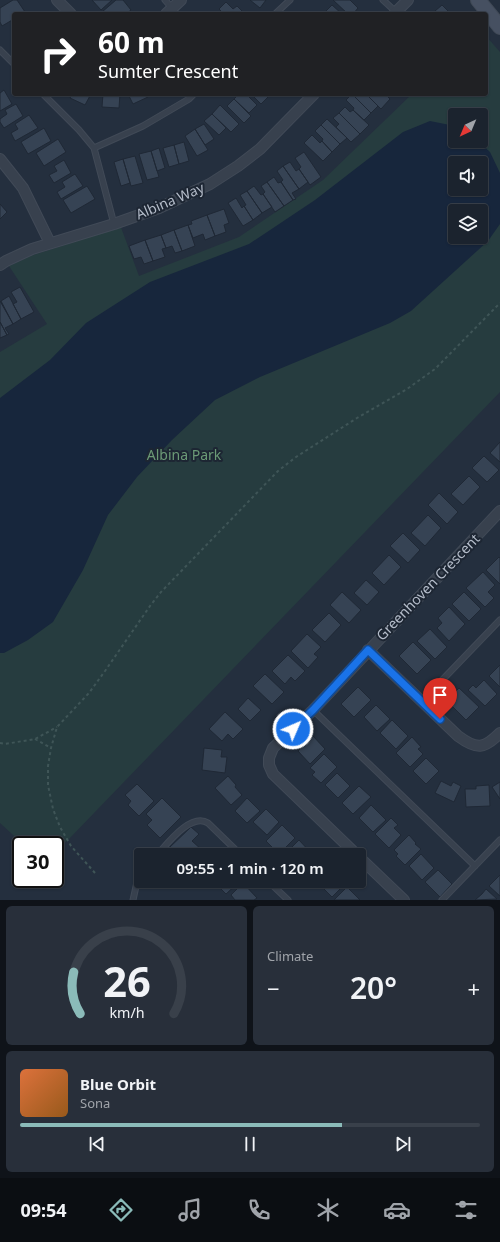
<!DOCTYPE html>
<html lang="en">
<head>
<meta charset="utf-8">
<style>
	:root { --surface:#1b232e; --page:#282f3a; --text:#f1f3f6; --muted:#a0a4aa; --line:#39404a; --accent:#8bbbb9 }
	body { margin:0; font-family:"Noto Sans",sans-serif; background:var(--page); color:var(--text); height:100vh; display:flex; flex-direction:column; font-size:15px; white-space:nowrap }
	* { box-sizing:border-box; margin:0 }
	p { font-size:13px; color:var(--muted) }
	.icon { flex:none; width:22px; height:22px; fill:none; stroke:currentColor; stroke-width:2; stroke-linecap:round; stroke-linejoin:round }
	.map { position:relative; height:900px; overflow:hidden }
	.panel { display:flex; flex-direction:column; gap:6px; padding:6px; background:#0f1319; flex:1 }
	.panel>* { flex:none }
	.hud { position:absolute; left:12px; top:12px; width:476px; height:84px; border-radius:4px; box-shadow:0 1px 3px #0004,0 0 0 1px var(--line); background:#202124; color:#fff; overflow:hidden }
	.needle { width:26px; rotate:224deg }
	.controls { position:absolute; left:448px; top:108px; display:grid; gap:8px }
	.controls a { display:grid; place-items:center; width:40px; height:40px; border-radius:4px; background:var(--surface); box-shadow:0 1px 3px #0004,0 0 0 1px var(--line); font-size:20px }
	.speed { position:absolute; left:12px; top:836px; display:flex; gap:8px; font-size:20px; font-weight:700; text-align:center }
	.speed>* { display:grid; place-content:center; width:52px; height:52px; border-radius:50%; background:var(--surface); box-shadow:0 1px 3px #0004,0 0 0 1px var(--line); line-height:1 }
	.speed .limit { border:2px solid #111; border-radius:6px; background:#fff; color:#111 }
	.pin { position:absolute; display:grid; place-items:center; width:34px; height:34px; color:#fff; margin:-41px -17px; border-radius:50% 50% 50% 0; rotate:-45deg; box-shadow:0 0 4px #0007 }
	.pin .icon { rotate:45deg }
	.me { position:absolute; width:44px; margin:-22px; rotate:45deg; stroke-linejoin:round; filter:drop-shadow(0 0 3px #0008) }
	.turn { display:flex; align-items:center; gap:14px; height:84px; padding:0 20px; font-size:18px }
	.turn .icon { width:52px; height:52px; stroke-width:2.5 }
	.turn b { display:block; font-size:28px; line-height:34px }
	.big { font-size:30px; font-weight:600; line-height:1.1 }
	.panel .card { flex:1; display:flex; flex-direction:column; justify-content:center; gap:6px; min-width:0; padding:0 14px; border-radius:6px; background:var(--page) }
	.panel .dial { align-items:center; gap:0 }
	.dial svg { height:104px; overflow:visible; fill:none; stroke:var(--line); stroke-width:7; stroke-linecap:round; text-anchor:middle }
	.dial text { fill:var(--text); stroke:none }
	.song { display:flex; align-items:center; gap:12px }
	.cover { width:48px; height:48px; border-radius:6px; background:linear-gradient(135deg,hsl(20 70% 55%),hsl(30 70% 35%)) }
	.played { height:4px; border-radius:2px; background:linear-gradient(90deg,var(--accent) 70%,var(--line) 70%) }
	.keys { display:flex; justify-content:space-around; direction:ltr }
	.heat { display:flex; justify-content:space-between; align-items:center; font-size:22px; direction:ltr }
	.panel .tiles { flex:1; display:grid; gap:6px; grid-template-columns:1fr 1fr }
	.card:last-child { grid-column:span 2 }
	.trip { position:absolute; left:134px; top:848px; width:232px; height:40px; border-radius:4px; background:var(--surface); box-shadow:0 1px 3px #0004,0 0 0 1px var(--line); font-weight:600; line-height:40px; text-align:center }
	.menu { display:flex; height:64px; justify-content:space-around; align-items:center; background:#0b0e12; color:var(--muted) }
	.menu .icon { width:28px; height:28px }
	.menu .current { color:var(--accent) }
	.menu b { font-size:18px; color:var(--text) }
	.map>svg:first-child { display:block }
</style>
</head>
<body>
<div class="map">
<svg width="500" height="900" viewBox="0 0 500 900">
	<rect width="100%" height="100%" fill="#242f3e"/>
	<path fill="#263c3f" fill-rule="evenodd" d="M486 36 500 52V392L68 840 55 851V845H24L0 823V352L47 324 9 266 33 255 62 246 119 222 139 276 239 237 323 180 412 94H486ZM455 115H481V141H455ZM455 163H481V189H455ZM455 211H481V237H455Z"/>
	<path fill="#17263c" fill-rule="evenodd" d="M430 121 455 126V141H478L490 152 500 173V224L488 241 411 311 390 323 260 377 215 400 172 440 137 477 108 515 83 570 53 622 28 640 4 653H0V398L50 360 86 323 150 282 249 244 315 200 403 132ZM455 163H481V189H455ZM455 211H481V237H455Z"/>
	<path fill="#364354" stroke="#1f2835" d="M13 0H17L25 12 22 14H14V19L2 26 0 22V8Z
		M92 0H112L101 10Z
		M116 0H123L131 10 126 14H103L102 12Z
		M250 0H266L260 8Z
		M333 0H350L358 8 353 14H348Z
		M226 2 233 9 237 6 245 14H224L219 9Z
		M332 5 342 14H325L324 13Z
		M442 5 451 14H438L435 11Z
		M4 90 12 104 0 111V93Z
		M72 94H91L85 105 70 98Z
		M103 94H120L119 108 102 107Z
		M128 94H147L148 97 133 104Z
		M239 94H246L257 105 249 113 234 99Z
		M251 94H265L268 97 261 104Z
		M352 94 371 113 364 120 353 110 354 108 346 100Z
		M352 94H364L366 96 367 95 378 106 371 113Z
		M369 94H385L390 99 381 109 367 95Z
		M234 99 251 116 244 123 227 106Z
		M16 104 23 116 4 128 0 122V119L7 114 5 110Z
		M220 105 239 124 231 132 212 114Z
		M345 107 350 112 353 110 369 125 360 134 339 113Z
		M339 113 360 134 351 142 336 127 339 124 333 118Z
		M212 114 226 128 219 135 204 121Z
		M29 115 38 128 15 141 11 133 18 129 15 124Z
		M327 119 347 138 340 144 321 125Z
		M204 124 214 139 205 145 195 129Z
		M321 125 340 144 332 152 322 141 323 139 315 131Z
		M44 128 51 141 28 154 21 142Z
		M195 129 208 150 197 156 185 136Z
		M312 135 320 143 322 141 332 152 323 161 304 143Z
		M58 139 66 152 44 166 36 153Z
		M184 142 189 161 179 164 174 145Z
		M174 145 179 164 169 167 163 148Z
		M159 148 165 168 157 171 151 151Z
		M151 151 159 177 147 180 139 154Z
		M304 152 321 177 310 185 299 169 301 167 295 158Z
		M135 156 143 183 131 186 123 159Z
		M123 159 130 183 121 186 114 162Z
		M64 160 71 173 54 183 49 175 57 171 54 166Z
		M290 162 296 171 299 169 308 182 299 189 283 166Z
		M283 166 299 189 292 193 296 199 293 200 281 182 283 180 277 171Z
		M75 174 83 186 61 199 57 192 65 187 62 182Z
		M274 177 278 183 281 182 293 200 284 206 267 182Z
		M267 182 284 206 275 212 263 194 265 192 261 186Z
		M87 186 95 199 71 213 63 200Z
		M254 186 261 195 263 194 272 207 262 213 247 191Z
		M247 191 262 213 253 220 244 206 246 205 240 195Z
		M236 198 242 208 244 206 253 220 243 226 228 203Z
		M0 204 7 212 0 219Z
		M224 209 229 223 224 225 226 232 215 236 207 215Z
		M207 215 215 236 205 240 203 234 193 238 188 225 192 224 191 221Z
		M188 225 195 246 182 251 174 230Z
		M174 230 182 251 175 253 172 246 166 248 161 235Z
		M161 235 166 248 162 249 165 257 153 261 145 240Z
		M145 240 153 261 144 264 141 257 134 259 129 246Z
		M20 287 34 312 21 319 13 304 17 302 11 292Z
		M9 296 21 319 13 324 1 301Z
		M0 301 13 324 5 328 9 334 7 335 0 322Z
		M0 322 7 335 0 338Z
		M500 442V462L490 453Z
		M484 456 499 470 487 482 472 468Z
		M469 476 480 487 463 505 451 494Z
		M439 493 458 512 447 524 428 505Z
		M428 515 441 528 425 546 411 533Z
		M403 533 420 550 408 563 390 546Z
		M389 555 401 567 384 585 372 573Z
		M499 557 500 558V584L486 570Z
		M483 572 495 585 488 592 494 598 485 607 466 588Z
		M366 580 379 592 367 605 354 593Z
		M342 592 361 610 349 623 330 605Z
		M464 592 481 609 469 621 452 604Z
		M449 607 465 624 449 641 437 628 442 623 438 618Z
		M329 613 341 625 325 642 312 630Z
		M430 629 447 647 435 659 417 641Z
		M307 634 321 647 314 654 318 657 308 668 291 651Z
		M413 642 431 660 417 674 399 656Z
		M288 655 305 671 295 681 291 677 285 684 272 671Z
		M500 665V687L489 676Z
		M265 674 284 692 272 704 253 686Z
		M484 680 497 694 485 706 468 690 473 685 476 688Z
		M358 687 371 700 354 717 341 704Z
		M446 688 453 694 459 688 479 707 466 720 440 694Z
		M248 698 261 710 250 721 238 709Z
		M376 705 390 719 377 731 364 717Z
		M225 712 243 729 233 739 228 734 222 741 209 729Z
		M392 720 408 736 396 749 380 733Z
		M313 736 325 749 310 764 298 751Z
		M412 737 421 747 418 749 423 754 410 767 396 753Z
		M204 748 222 750 221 757H227L225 773 202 770Z
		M324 754 337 767 321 783 312 775 315 772 310 768Z
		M426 758 439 771 426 784 413 771Z
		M337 773 350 786 338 798 325 785Z
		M228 776 236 785 235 787 242 795 231 805 215 788Z
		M441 781 451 786 453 782 461 786 454 802 435 793Z
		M500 782V799L492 787Z
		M137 784 154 801 139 816 128 805 131 801 125 795Z
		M489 785 490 806 466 807 465 789H476V786Z
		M359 786 371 797 353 814 342 803Z
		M162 798 181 817 160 838 147 825 152 820 146 814Z
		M247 798 260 811 247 823 235 811Z
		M371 805 386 820 373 832 359 818Z
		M266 809 279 822 267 835 253 822Z
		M391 818 398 825 394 828 401 835 389 848 375 834Z
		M282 825 295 838 279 854 266 841Z
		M191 827 199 834 192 841 202 850 197 855H178L170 847Z
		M409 835 416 843 415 844 421 849 405 865 396 856 398 854 394 850Z
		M299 840 312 854 311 855H288L286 853Z
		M421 854 434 868 422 880 409 866Z
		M438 870 452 884 440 897 425 882Z
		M500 875V896L489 886Z
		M213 881H240L226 894Z
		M321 881H340L344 885 332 897 319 884Z
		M243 883 257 898 254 900H235L231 895Z
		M347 887 360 900H334Z
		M486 889 497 899 475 900 482 894Z"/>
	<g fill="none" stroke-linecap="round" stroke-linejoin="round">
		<defs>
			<path id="lane" d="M165 0 172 8
				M383 0 396 12
				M275 14 290 0
				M0 50 14 64
				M43 94 79 130 94 148 114 224
				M94 148 143 126 189 99 194 94
				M422 701 500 620
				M313 710 475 866
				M157 855C167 844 191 812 208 823L241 855
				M268 881 288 900
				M133 900 137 882 141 871
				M442 900 500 840"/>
			<path id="street" d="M57 0 71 14
				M166 14 181 0
				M394 14 408 0
				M0 159 23 188 50 243
				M0 265 6 261 32 249 114 224 159 208 210 184 238 166 260 149 314 94
				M368 650 458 736C477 750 484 749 500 733
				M357 855 273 774 269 765V758L273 748 313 710 500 511
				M359 857 404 900"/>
			<path id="secondary" d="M478 0 500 27"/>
		</defs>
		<use href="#lane" stroke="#414a57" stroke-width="7"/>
		<use href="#street" stroke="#414a57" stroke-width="12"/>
		<use href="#secondary" stroke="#414a57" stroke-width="16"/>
		<path stroke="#3f5557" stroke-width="2" stroke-dasharray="3 3" stroke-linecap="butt" d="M35 739 51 748
			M0 743 5 744 35 739 57 727
			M95 873 71 846 60 827 53 809 48 785V766L51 748 57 727 89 693 105 671 150 606 161 592 278 471 296 457 357 418 407 389 435 369 500 303"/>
		<use href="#lane" stroke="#38414e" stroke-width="5"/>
		<use href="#street" stroke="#38414e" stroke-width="10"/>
		<use href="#secondary" stroke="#465061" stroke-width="14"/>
	</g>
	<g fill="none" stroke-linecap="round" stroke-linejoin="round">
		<defs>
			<path id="route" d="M293 729 313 710 368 650 440 719"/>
		</defs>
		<use href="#route" stroke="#114b97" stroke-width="10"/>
		<use href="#route" stroke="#1a73e8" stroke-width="7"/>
	</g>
	<g text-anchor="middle" stroke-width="4" stroke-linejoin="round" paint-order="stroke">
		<g font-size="14" fill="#b4bcc9" stroke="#1d2633">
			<text transform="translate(170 201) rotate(-23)" y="5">Albina Way</text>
			<text transform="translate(428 587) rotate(-46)" y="5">Greenhoven Crescent</text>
		</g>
		<g font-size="14" fill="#6b9a76" stroke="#1d2633">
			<text x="184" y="460">Albina Park</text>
		</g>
	</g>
</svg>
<div class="controls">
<a><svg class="needle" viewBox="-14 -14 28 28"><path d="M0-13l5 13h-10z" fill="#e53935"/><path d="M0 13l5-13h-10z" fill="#a0a4aa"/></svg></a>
<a><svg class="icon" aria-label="sound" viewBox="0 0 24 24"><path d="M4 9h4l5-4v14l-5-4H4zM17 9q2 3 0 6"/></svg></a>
<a><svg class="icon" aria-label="layers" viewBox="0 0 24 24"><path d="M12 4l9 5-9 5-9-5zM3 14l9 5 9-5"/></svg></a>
</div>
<div class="speed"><div class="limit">30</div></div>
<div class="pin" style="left:440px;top:719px;background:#d93025"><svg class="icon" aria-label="arrive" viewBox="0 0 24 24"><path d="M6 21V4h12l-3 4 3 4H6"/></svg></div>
<svg class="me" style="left:293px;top:729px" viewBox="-20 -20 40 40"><circle r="17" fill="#1a73e8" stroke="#fff" stroke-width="3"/><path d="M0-11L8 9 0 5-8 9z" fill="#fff"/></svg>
<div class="trip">09:55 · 1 min · 120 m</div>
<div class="hud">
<div class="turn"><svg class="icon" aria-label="right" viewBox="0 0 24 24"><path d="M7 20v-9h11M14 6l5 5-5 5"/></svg><div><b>60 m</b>Sumter Crescent</div></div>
</div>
</div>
<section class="panel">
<div class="tiles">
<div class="card dial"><svg viewBox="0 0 100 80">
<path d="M14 69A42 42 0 1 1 86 69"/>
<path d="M14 69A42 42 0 0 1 9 37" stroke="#8bbbb9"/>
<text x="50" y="56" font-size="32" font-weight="700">26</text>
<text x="50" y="72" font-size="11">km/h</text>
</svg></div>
<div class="card"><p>Climate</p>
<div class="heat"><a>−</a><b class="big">20°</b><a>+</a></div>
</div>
<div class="card">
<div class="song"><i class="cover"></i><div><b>Blue Orbit</b><p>Sona</p></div></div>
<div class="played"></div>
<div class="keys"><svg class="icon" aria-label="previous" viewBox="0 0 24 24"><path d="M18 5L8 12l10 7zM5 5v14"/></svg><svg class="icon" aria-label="pause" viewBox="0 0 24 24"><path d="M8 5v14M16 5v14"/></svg><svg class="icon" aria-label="next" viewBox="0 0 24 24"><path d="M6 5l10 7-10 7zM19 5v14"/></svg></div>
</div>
</div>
</section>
<nav class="menu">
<b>09:54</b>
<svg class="icon current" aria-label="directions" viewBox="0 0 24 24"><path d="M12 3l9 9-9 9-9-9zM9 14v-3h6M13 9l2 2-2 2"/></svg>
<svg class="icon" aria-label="music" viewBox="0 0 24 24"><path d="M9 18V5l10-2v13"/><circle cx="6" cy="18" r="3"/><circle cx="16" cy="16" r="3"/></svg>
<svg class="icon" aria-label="phone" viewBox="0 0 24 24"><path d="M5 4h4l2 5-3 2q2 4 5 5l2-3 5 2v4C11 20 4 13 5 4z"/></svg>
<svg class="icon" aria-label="climate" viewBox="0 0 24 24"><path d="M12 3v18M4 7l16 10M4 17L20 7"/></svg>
<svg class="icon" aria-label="car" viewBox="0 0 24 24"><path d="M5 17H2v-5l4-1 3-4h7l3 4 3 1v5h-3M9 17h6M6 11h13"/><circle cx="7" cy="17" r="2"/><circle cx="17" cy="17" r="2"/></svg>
<svg class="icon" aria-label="filters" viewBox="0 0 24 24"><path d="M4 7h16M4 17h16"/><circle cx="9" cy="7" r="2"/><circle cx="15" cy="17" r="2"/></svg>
</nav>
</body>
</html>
